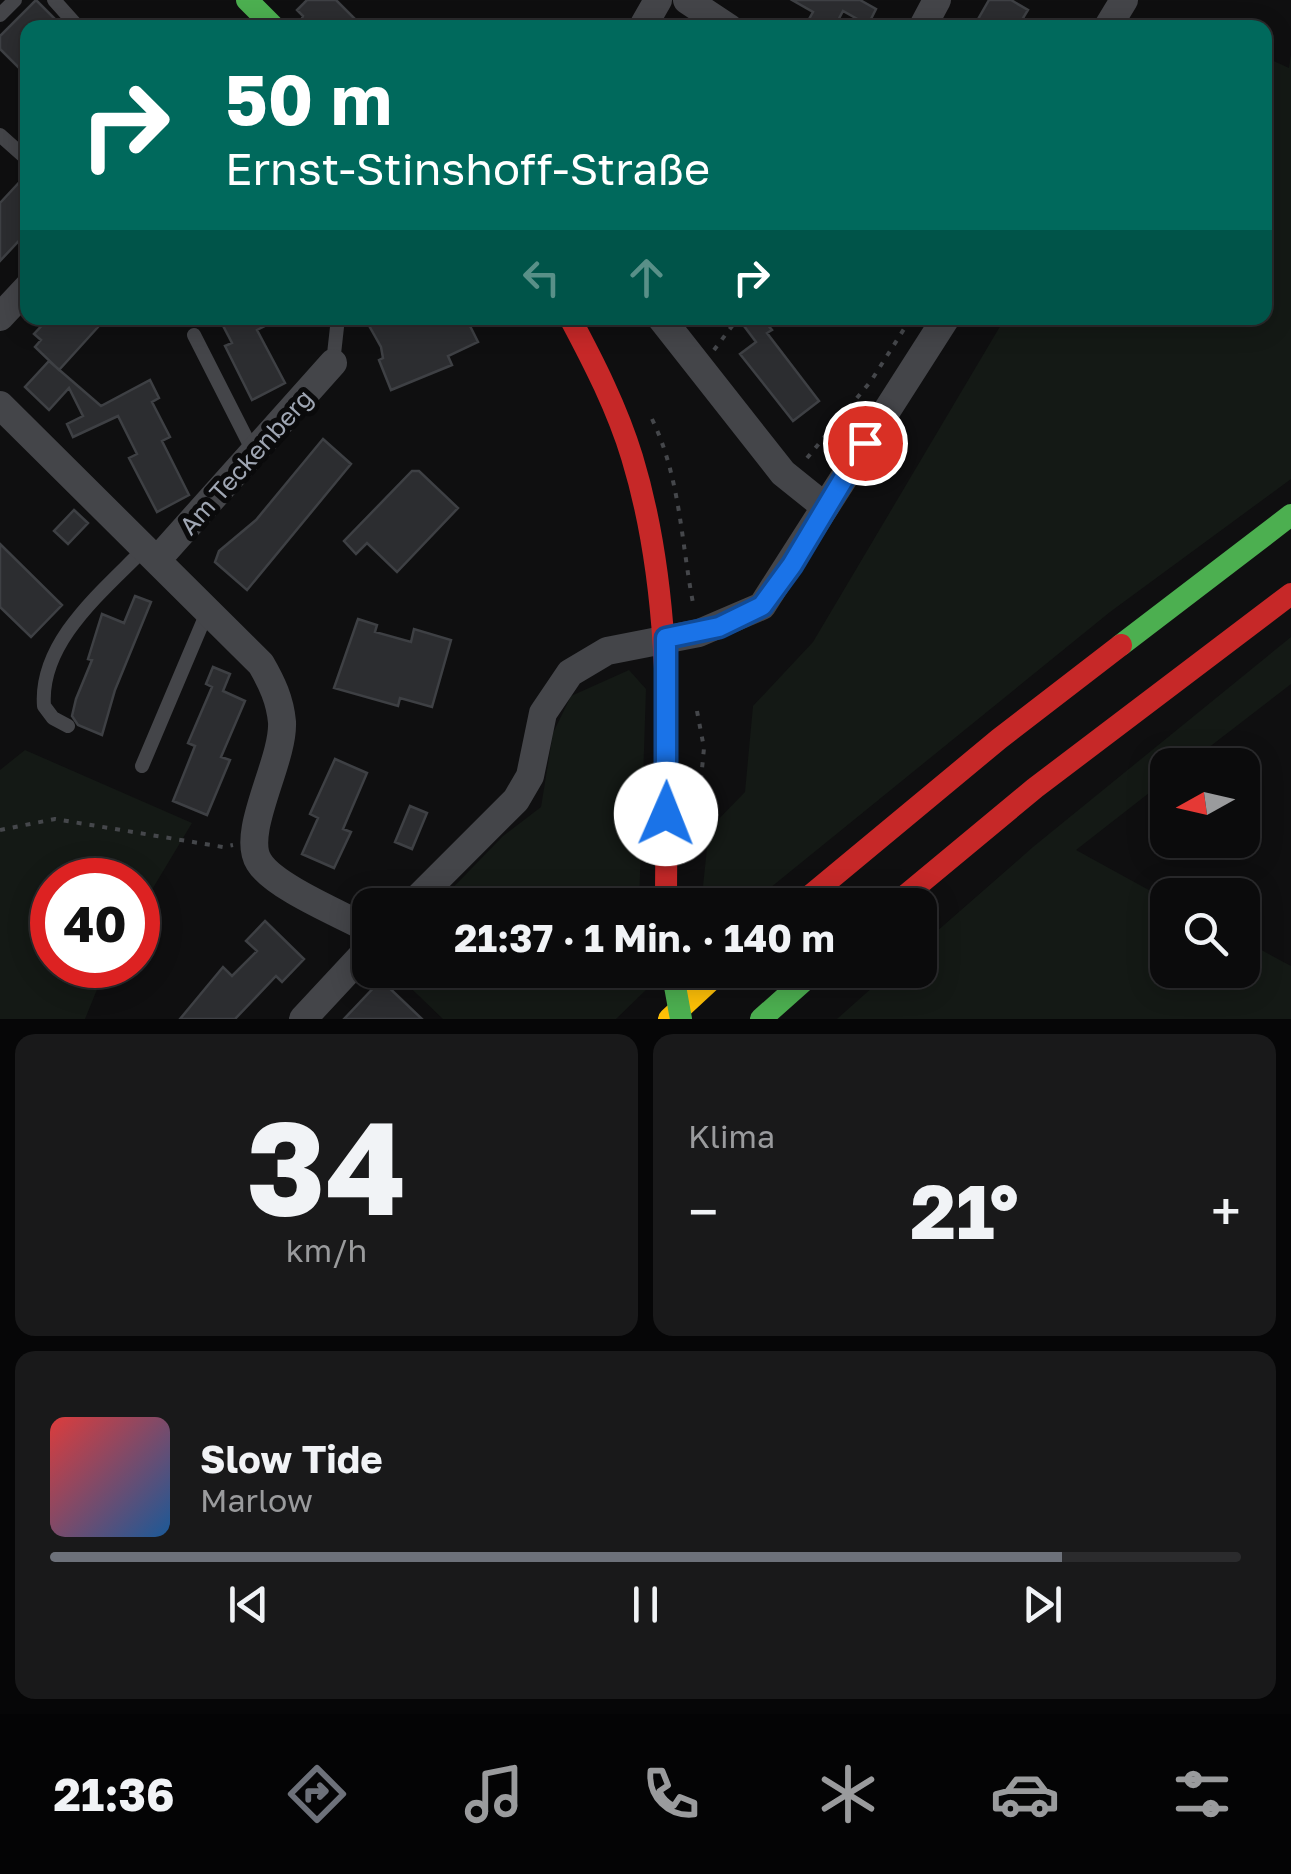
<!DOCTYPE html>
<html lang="de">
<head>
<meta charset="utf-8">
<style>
	:root { --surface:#0b0b0c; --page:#19191a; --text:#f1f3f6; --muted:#9a9b9d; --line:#2b2b2d; --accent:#6d717a }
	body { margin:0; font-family:"Golos Text",sans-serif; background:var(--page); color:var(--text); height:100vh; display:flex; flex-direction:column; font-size:38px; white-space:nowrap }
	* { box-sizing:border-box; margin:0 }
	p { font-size:32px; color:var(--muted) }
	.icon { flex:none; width:55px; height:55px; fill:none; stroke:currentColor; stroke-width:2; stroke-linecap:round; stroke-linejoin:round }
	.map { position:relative; height:1019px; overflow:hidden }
	.side { display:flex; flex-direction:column; gap:15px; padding:15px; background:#060607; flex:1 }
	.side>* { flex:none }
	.top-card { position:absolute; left:20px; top:20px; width:1252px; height:305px; border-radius:20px; box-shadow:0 5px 25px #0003,0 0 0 2px var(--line); background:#00695c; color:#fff; overflow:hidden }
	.needle { width:65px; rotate:262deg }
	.tools { position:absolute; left:1150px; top:748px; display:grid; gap:20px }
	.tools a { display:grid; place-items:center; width:110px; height:110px; border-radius:20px; background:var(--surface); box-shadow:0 5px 25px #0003,0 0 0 2px var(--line); font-size:50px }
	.speed { position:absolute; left:30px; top:858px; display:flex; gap:20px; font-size:50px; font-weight:700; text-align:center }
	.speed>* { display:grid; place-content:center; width:130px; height:130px; border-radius:50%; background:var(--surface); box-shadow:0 5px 25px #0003,0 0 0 2px var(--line); line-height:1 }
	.speed .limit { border:15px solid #d22; background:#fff; color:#111 }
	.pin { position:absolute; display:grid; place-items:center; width:85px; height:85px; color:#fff; margin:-42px; border:5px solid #fff; border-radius:50%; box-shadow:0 2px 10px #0007 }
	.me { position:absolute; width:110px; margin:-55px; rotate:1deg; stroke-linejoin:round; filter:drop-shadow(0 0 8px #0008) }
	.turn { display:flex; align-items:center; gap:35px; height:210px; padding:0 40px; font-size:45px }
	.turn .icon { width:130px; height:130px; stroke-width:2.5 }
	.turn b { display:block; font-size:70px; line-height:85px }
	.lanes { display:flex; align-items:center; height:95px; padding:0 40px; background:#0003; justify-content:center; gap:50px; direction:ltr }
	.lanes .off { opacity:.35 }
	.big { font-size:75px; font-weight:700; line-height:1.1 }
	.side .tile { flex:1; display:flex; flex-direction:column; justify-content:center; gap:15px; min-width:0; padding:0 35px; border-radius:20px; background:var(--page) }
	.side .dial { align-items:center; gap:0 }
	.dial b { font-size:130px; line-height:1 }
	.song { display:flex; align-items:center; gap:30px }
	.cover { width:120px; height:120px; border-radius:15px; background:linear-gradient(135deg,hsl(0 70% 55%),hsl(210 70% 35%)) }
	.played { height:10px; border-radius:5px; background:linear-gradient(90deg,var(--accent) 85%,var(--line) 85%) }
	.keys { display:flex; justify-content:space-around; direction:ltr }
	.heat { display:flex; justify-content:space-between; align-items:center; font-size:55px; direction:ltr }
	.side .tiles { flex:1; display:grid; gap:15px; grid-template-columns:1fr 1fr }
	.tile:last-child { grid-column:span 2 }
	.trip { position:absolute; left:352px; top:888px; width:585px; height:100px; border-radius:20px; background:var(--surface); box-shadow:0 5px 25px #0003,0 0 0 2px var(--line); font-weight:700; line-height:100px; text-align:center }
	.menu { display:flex; height:160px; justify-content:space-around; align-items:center; background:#040405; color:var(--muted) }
	.menu .icon { width:70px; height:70px }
	.menu .current { color:var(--accent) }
	.menu b { font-size:45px; color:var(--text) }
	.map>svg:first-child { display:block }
</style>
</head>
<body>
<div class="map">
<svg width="1291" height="1019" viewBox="0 0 1291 1019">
	<rect width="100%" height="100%" fill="#0f0f10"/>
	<path fill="#141915" d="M1291 54V479L1110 612 749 905H701L709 829 745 792 753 706 813 642 1005 318H1265V57L1289 68Z
		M1291 637V684L1186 765H1168L1167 779 1076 850 1167 900 1168 970H1242L1243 940 1291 966V1019H837L892 970H920V946L1033 847Z
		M629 670 646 689 639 905H436L503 836 541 807 553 733 571 696Z
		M25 750 192 823 138 913V880H52V965H107L85 1019H0V770Z
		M392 970H646L649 987 616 1019H443Z"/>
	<path fill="#2c2d30" stroke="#3e4044" stroke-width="2.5" d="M36 0 64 28H28V70L22 71 0 49V36Z
		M307 0H336L364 28H297L303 16 297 10Z
		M792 0H860L876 9 868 25 843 11 834 28H804L813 12Z
		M989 0H1011L1028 10 1017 28H973Z
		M28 173V231L0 261V203Z
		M49 318H87L98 327 59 370 35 347 41 340 34 334Z
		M219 318H281L257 330 285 383 252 400 225 346 232 343Z
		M379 318H466L478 342 448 356 452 365 391 390 379 360 383 358 381 347 367 322Z
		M738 318H762L772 330 767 333 819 401 793 421 740 354 756 342Z
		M49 361 101 406 150 380 159 398 152 402 170 437 162 441 189 495 157 512 129 458 137 454 118 416 73 437 67 424 83 416 69 388 49 410 25 387Z
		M323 439 351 464 247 590 215 562 219 551 256 520Z
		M412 471H419L458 508 397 572 367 543 356 554 344 541Z
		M74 510 88 523 68 544 54 531Z
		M0 544 62 605 31 637 0 607Z
		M135 596 151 602 115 690 102 735 78 725 72 716 76 699 92 660 88 659 102 614 124 623Z
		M358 619 377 625 375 632 411 642 414 629 451 640 432 707 400 698 398 706 334 688Z
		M213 667 230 674 223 691 245 701 221 757 230 760 207 815 173 801 195 746 188 743 212 687 206 684Z
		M335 759 367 773 343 829 351 832 334 868 302 854 318 818 310 814Z
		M410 806 427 813 412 849 395 842Z
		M265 921 304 959 282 982 276 976 235 1019H180L223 967 232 976 257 951 246 941Z
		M381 980 422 1019H344Z"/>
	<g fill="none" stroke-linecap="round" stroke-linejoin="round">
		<path stroke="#45474b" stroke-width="4" stroke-dasharray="5 8" stroke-linecap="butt" d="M1078 28 1084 17
			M714 350 738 318
			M652 419C681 479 681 544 694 608
			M807 458 871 381 911 318
			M697 711 704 748 697 821
			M0 830 55 819 223 847 233 845"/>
		<path stroke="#444549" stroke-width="14" d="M54 0 79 28
			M0 15 15 0
			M27 81H28
			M0 135 28 160
			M194 335 254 453
			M333 363 338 318
			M68 726 53 718 44 706C39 642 103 591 144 549
			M142 766 208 610"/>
		<path stroke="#444549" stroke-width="28" d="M687 0 729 28
			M642 28 658 0
			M922 28 937 0
			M1107 28 1124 0
			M0 317 28 287
			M661 318 783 473 824 506
			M0 405 261 664C272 683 280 700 282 722 284 761 240 833 259 862 274 887 343 915 370 930
			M157 560 333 363
			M411 905 516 800 530 776 543 713 570 673 607 651 699 633 762 606 946 318
			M303 1019 370 947"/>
		<path stroke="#4caf50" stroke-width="22" d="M247 0 275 28
			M1121 645 1291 515
			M761 1019 816 970"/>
		<path stroke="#ffc107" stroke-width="22" d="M669 1019 722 970"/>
		<path stroke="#c62828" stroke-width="22" d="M570 318C594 363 617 408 632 457 676 601 666 757 666 905
			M799 905 999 739 1121 645
			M894 905 1035 788 1291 594"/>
		<path stroke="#4caf50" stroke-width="22" d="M672 970 681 1019"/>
	</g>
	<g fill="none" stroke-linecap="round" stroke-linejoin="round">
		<defs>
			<path id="route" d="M666 814V638L719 627 762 606 792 565 865 443"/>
		</defs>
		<use href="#route" stroke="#114b97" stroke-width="25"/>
		<use href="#route" stroke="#1a73e8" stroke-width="18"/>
	</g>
	<g text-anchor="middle" stroke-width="10" stroke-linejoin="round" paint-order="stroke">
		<g font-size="25" fill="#9fa6b3" stroke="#0a0a0b">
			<text transform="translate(246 462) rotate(-48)" y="9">Am Teckenberg</text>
		</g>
	</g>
</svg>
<div class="tools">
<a><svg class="needle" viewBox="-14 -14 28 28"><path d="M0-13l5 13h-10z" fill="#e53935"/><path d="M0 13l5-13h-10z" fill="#9a9b9d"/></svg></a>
<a><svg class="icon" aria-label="search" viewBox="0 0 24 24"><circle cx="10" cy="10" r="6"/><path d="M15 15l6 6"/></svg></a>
</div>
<div class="speed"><div class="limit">40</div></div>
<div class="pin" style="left:865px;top:443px;background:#d93025"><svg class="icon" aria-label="arrive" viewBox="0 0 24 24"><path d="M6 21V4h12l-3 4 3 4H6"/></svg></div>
<svg class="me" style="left:666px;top:814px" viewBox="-20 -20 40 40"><circle r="19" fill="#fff"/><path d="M0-13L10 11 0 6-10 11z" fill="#1a73e8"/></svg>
<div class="trip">21:37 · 1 Min. · 140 m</div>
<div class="top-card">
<div class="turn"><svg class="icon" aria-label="right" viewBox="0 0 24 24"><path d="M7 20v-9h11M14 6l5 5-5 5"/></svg><div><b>50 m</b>Ernst-Stinshoff-Straße</div></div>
<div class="lanes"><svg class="icon off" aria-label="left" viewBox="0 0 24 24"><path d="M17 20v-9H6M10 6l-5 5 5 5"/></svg><svg class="icon off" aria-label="ahead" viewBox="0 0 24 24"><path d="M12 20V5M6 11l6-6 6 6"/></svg><svg class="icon" aria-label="right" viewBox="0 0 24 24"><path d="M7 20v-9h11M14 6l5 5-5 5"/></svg></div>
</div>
</div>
<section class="side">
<div class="tiles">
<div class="tile dial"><b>34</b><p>km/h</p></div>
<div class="tile"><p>Klima</p>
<div class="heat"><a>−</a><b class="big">21°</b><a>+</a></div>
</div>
<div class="tile">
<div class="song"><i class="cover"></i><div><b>Slow Tide</b><p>Marlow</p></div></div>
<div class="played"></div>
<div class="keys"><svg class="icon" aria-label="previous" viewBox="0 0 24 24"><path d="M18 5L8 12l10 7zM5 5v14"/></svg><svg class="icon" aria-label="pause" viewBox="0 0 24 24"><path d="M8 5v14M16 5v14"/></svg><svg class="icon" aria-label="next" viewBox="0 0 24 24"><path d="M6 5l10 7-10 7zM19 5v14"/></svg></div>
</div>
</div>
</section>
<nav class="menu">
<b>21:36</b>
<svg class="icon current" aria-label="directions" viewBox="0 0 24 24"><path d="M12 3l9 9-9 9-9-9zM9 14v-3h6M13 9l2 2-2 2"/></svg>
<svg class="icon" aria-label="music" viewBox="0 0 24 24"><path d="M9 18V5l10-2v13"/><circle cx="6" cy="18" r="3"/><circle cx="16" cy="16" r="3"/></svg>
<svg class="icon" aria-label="phone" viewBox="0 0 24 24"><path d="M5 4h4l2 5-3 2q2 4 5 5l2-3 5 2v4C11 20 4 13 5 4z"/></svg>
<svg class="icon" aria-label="climate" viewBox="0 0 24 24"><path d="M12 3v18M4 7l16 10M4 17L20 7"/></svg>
<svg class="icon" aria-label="car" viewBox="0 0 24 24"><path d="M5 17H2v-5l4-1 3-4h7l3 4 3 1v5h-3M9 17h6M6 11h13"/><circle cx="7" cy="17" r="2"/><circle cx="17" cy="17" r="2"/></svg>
<svg class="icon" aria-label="filters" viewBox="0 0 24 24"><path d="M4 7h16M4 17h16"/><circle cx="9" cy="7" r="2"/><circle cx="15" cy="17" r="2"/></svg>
</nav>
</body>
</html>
